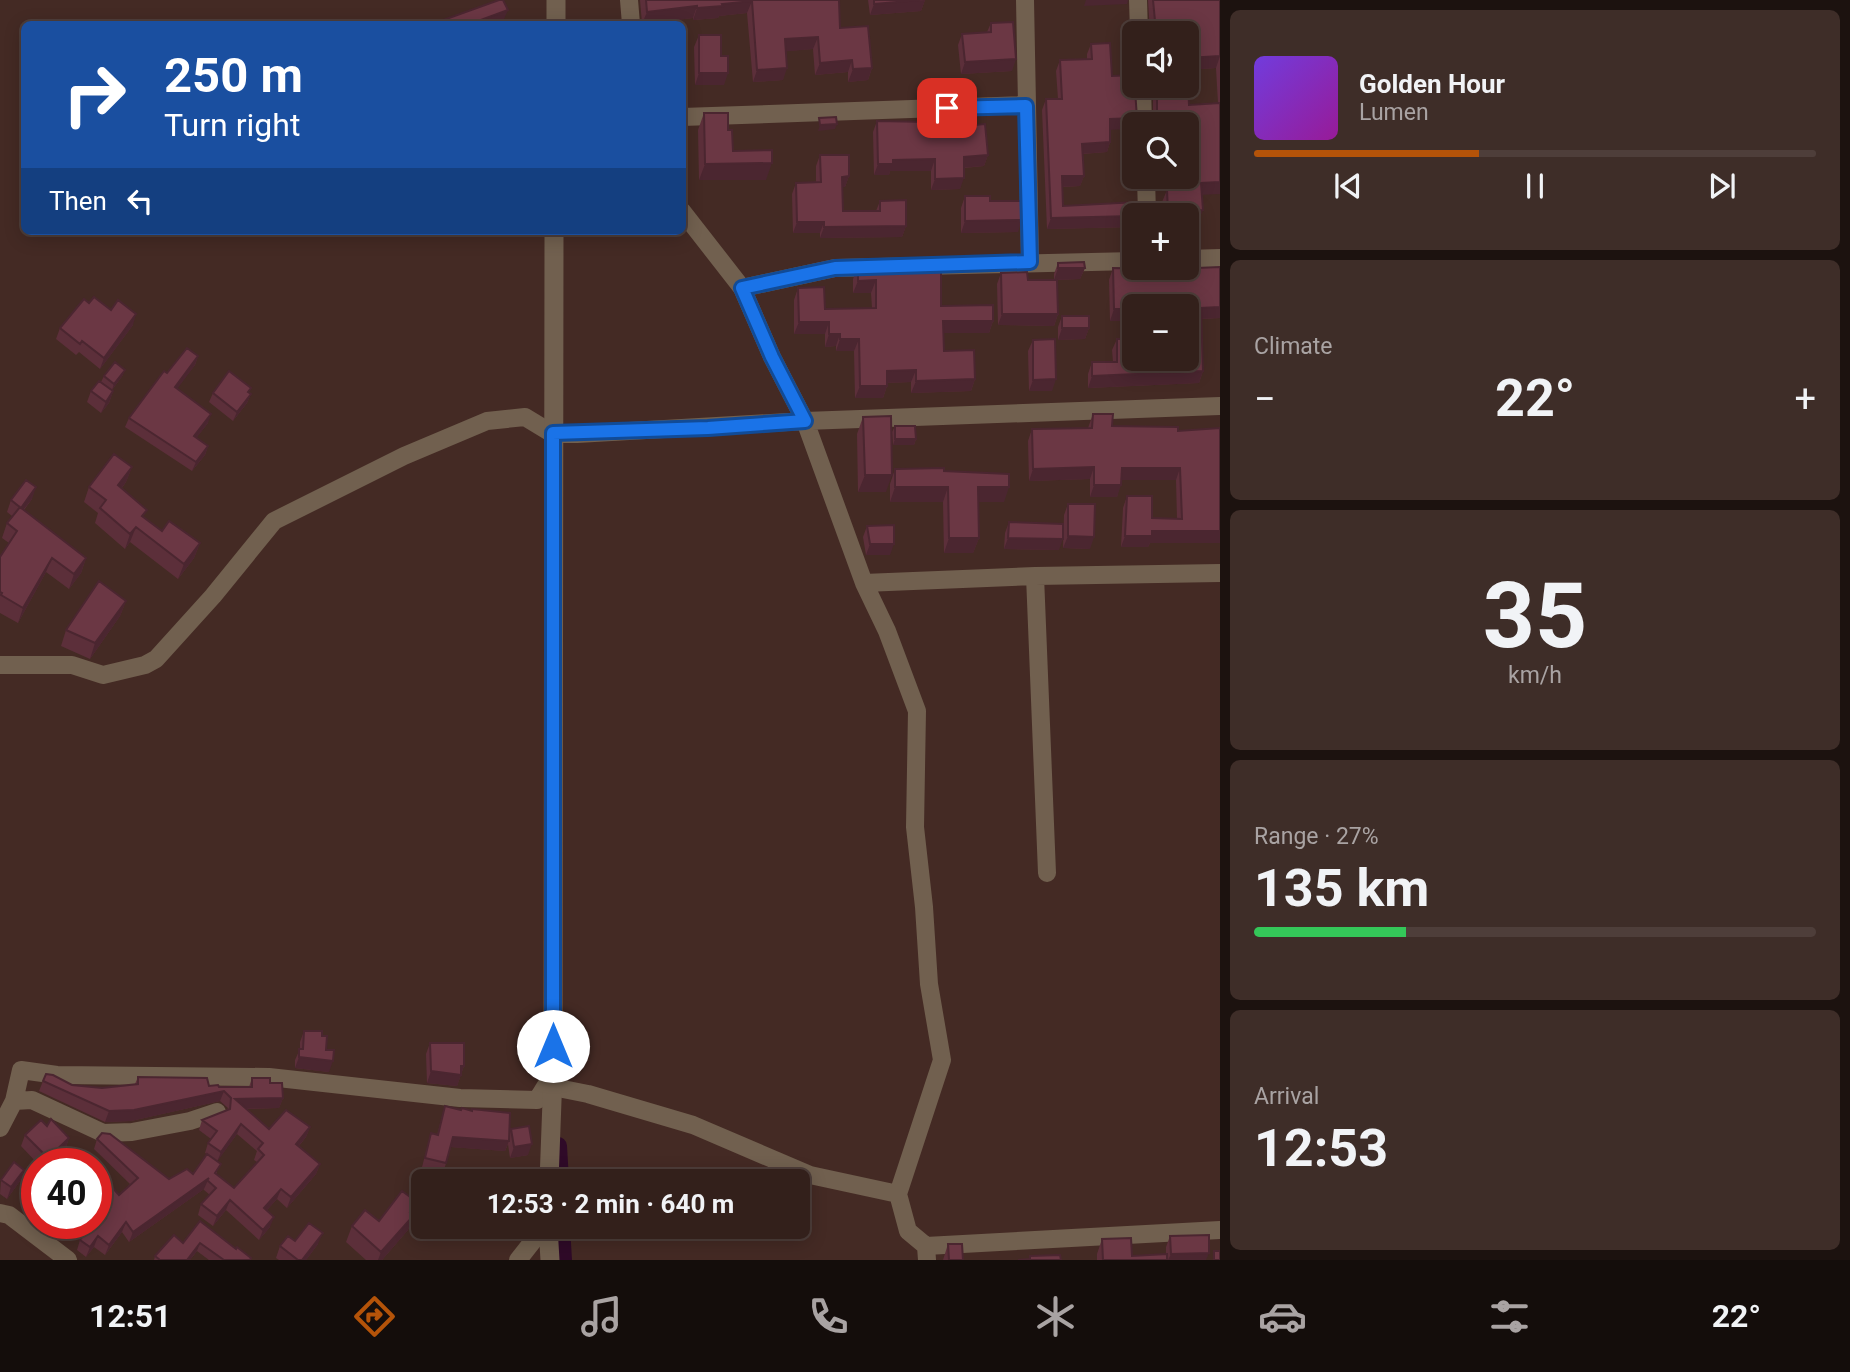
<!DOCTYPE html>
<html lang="en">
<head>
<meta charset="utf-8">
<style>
	:root { --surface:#33201b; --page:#3e2d28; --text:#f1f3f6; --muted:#a9a3a3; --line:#4e3e3a; --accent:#b45309 }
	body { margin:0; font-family:Roboto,sans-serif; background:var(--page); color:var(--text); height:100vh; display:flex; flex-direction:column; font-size:26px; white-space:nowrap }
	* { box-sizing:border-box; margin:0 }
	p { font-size:23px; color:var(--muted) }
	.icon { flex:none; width:38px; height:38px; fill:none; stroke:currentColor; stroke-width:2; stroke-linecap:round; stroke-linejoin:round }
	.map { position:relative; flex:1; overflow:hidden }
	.side { display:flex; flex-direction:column; gap:10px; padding:10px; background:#1c120f; width:630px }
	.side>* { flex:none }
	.hud { position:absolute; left:21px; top:21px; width:665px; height:214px; border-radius:10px; box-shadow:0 4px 18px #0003,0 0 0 2px var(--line); background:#1a4fa0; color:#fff; overflow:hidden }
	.fabs { position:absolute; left:1122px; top:21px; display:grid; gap:14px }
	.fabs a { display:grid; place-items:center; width:77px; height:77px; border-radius:10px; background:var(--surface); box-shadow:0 4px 18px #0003,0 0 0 2px var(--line); font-size:35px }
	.speed { position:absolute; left:21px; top:1148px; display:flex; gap:14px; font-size:35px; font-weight:700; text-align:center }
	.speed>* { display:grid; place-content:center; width:91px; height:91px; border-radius:50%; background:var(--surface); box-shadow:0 4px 18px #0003,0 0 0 2px var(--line); line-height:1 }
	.speed .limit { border:10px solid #d22; background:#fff; color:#111 }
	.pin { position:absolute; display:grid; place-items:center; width:60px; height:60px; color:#fff; margin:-30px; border-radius:14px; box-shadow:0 4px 10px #0006 }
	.me { position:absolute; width:77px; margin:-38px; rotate:0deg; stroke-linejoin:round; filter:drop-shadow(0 0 5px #0008) }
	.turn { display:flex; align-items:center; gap:24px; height:147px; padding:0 28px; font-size:32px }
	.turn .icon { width:91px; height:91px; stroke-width:2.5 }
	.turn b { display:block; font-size:49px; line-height:60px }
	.then { display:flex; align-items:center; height:66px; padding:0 28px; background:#0003; gap:14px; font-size:26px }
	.big { font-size:52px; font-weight:700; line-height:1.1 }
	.side .widget { flex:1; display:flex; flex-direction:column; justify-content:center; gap:10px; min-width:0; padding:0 24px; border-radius:10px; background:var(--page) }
	.side .dial { align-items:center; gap:0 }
	.dial b { font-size:91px; line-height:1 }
	.song { display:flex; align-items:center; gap:21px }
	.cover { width:84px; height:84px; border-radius:10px; background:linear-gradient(135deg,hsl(260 70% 55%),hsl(300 70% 35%)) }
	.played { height:7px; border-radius:4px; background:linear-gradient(90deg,var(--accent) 40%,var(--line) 40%) }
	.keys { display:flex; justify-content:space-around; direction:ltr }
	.heat { display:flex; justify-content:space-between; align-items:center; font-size:38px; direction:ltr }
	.charge { height:10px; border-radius:5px; background:linear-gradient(90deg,#34c759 27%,var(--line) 0) }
	.trip { position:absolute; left:411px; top:1169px; width:399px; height:70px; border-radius:10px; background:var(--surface); box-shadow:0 4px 18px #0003,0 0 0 2px var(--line); font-weight:700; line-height:70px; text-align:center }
	.dock { display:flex; height:112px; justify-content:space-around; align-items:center; background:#140d0b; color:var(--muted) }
	.dock .icon { width:49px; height:49px }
	.dock .on { color:var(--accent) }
	.dock b { font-size:32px; color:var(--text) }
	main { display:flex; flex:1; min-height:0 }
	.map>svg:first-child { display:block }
</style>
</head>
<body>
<main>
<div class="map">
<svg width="1220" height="1260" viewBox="0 0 1220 1260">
	<rect width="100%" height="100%" fill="#442a24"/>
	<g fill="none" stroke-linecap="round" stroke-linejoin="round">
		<path stroke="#2f0a28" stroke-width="18" d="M558 1146 560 1181
			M561 1227 563 1260"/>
		<path stroke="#71604f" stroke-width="18" d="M629 0 631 24
			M1025 0 1030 262
			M1138 0 1139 33
			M1142 86 1143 124
			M682 117 1026 105
			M1146 177 1147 215
			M682 211 742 288 772 357 805 421 864 583 887 631 917 711 915 827 924 907 929 984 942 1060 898 1194 908 1231 926 1246 927 1260
			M1186 259 1220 258
			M742 288 835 268 1134 261
			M1035 576 1047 873
			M864 583 1035 576 1220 573
			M0 665H72L103 675 145 665 156 659 213 596 274 521 404 456 487 421 525 417 553 434H577L805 421 1220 406
			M563 1089 588 1094 693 1125 810 1175 898 1194
			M14 1101 32 1100 103 1133 132 1132 190 1121 217 1112
			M0 1128 14 1101 21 1070 57 1075 269 1077 460 1098 537 1100 553 1074
			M0 1213 9 1215 68 1260
			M926 1246 1220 1230
			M518 1260 544 1227"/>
		<path stroke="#71604f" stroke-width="19" d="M556 24V0
			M549 1181 553 1074 554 231
			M548 1227 550 1260"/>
	</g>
	<path fill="#5c2f3a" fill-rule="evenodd" d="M640 0H839L840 28 872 68 868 80 848 82V72L815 75 813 49 786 51 783 80 753 82 747 13 719 16 718 18 693 20V18L642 24Z
		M868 0H925L921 11 870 15Z
		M1148 0H1220V194H1202L1198 222 1186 223V215H1163L1162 202 1167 190H1177L1176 177H1186V124H1153V86H1186V33H1150ZM1216 68 1218 103 1189 105 1187 70Z
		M991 23 1012 71 961 74 958 45 962 34 987 32Z
		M699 35 721 56 724 85H695L694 47Z
		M1091 44 1137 118 1133 129H1110V142L1107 152 1083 154 1084 176 1080 186 1063 187V206L1134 215V227L1047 229 1042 110 1046 99H1058L1056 71 1060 60 1087 59V54Z
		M704 113 728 130 733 151 766 180H699L698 130Z
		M877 121 930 129 988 155 984 166 964 168 960 189 931 190V171H890L889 175H874L873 132Z
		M820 155 849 176 845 187H842L843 211H876L880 201 906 226 902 237 820 238V233H793L792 194 796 183 816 182V166Z
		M965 196 990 201 1018 232 961 233V208Z
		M1058 263 1085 268 1080 279 1057 280 1058 314 1054 326 998 325 997 284 1001 273 1028 280H1054V274Z
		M858 267 912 272 941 306 993 321 989 333H944V351L975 379 971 391 911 393V382L887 383V386L883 398H855L854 351H836V346L825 347V334H794V300L798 288 825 309 872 308 871 293H853V279Z
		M1220 267V318L1201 319 1203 371 1199 383 1088 388V374L1092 362H1113L1112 350 1117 339 1134 359 1186 306H1134V321H1110L1109 280 1113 268 1174 269V268Z
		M89 303 133 325 100 369 79 352 76 355 56 339 60 328Z
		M1062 316 1089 328 1085 339 1058 340V327Z
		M1033 340 1052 391H1029L1028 351Z
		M198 356 195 365 177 388 208 423 196 438 208 446 205 455 192 471 125 427 129 418 167 373Z
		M123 375 112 390 101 382 104 376Z
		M91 391H113L109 403 101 413 87 402Z
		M249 392 251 394 247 403 233 421 209 402 213 393Z
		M1093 414 1112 426 1178 431 1220 428V543H1150L1148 547H1121L1123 508 1127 496 1152 518 1177 519 1176 480H1121L1117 497H1090V479L1029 481 1028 441 1032 429 1088 428Z
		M863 417 886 492H858L857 434Z
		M895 426 916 439 914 445H893L892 432Z
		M132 467 126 482 122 488 144 518 162 531 200 543 194 558 178 579 130 542 125 549 95 523 98 513 84 502 89 487Z
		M895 469 944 471 1004 502H978L979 538 973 553H944L943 502H890V484Z
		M32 499 24 510 86 558 81 573 69 589 46 572 18 623 0 613V557L9 543 2 538 7 523 12 516 7 512 11 500Z
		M1068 504 1090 549 1063 548 1064 515Z
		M1009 522 1059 550 1004 549 1005 533Z
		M867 526 890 555H866L863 537Z
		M126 601 120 616 90 659 61 646 66 630Z
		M304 1031 322 1036 326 1050 329 1072 295 1068V1060L300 1049V1042Z
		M430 1043 464 1066 457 1086 427 1083 426 1054Z
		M138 1077 219 1087H249L252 1078 270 1083 283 1098 279 1108 246 1109 269 1129 310 1127 306 1137 299 1146 320 1164 316 1174 287 1208 277 1199 267 1210 270 1227 259 1240 226 1210 213 1226 198 1215 201 1204 210 1195 204 1190V1189L129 1242 122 1232 105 1255 94 1247 86 1257 77 1250 80 1240 99 1225 96 1222V1199L119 1195 130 1184 94 1149 97 1139 169 1179 193 1174 207 1154 205 1153 208 1143 211 1139 199 1130 202 1120 227 1110 228 1108 220 1101 131 1121 105 1122 39 1091 43 1081 72 1085 102 1088 135 1084ZM237 1134 257 1151 254 1160 257 1162 234 1188 217 1175V1161Z
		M445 1106 509 1135 511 1129 528 1155 510 1158 508 1144 505 1151 451 1147 443 1173 422 1167 431 1133 437 1135Z
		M47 1126 69 1138 65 1150 50 1164H38L21 1146 25 1135Z
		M24 1170 20 1181 7 1199 0 1194 1 1180Z
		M413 1214 414 1215 408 1230 382 1260H366L346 1242 352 1226Z
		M200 1221 250 1260H209L197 1251 190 1260H154L155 1256 183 1243Z
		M505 1227H529L520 1238Z
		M1170 1236 1206 1260H1097V1254L1102 1239 1132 1256 1166 1254V1247Z
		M295 1241 318 1244 306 1260H279L276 1258 280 1246Z
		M948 1244 963 1260H943Z"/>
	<path fill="#4b2630" d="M925 0 921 11 870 15 874 4Z
		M1086 0H1128L1127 4 1084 6Z
		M752 1 747 13 719 16 718 18 693 20 697 8 722 4Z
		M697 6 693 18 642 24 647 12Z
		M508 10 504 19 491 24H470Z
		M818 37 813 49 780 52 785 39Z
		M1220 56 1216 68 1186 70V61L1189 58Z
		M1016 59 1012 71 961 74 965 62Z
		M852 60 848 72 815 75 820 63Z
		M787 68 783 80 753 82 757 70Z
		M872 68 868 80 848 82 853 69Z
		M699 73H728L724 85H695Z
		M1137 118 1133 129 1106 130 1110 119Z
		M837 124 835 129 818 131 820 125Z
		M1110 142 1107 152 1079 154 1082 144Z
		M988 155 984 166 959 168 964 157Z
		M935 159 931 171H890L889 175H874L878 164 893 160Z
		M772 163 766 180H699L705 164Z
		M849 176 845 187 838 188 842 177Z
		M1062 176H1084L1080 186 1058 187Z
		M964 178 960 189 931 190 935 179Z
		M1220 182V194L1197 195 1201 183Z
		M1203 210 1198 222 1186 223V215H1167L1168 212Z
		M1134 216V227L1047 229 1051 218Z
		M1022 220 1018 232 961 233 965 221Z
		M797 222H824L820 233H793Z
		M906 226 902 237 820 238 824 227Z
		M1058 268H1085L1080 279 1054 280Z
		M876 280 871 293H853L858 281Z
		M1220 307V318L1196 319 1201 308Z
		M1114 309H1134V321H1110Z
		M136 314 133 325 100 369 104 358Z
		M1002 314H1058L1054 326 998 325Z
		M943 321H993L989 333H939Z
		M799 322H829L825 334H794Z
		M1062 328H1089L1085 339 1058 340Z
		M829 334H840L836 346 825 347Z
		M840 339H859L854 351H836Z
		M198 356 195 365 172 396 175 387Z
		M125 370 123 375 112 390 114 384Z
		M916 370 911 382 883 383 887 371Z
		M1203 371 1199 383 1088 388 1092 376Z
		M975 379 971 391 911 393 916 381Z
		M1056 379 1052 391H1029L1033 380Z
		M860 386H887L883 398H855Z
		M113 391 109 403 101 413 106 402Z
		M251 394 247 403 233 421 237 412Z
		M211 414 208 423 191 445 194 436Z
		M895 439H916L914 445H893Z
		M208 446 205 455 192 471 196 462Z
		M132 467 126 482 113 500 118 485Z
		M1094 467 1090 479 1029 481 1033 469Z
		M1122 468H1180L1176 480H1117Z
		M865 475H892L886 492H858Z
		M1094 485H1121L1117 497H1090Z
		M36 487 32 499 16 519 21 508Z
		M895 487H948L943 502H890Z
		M978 487H1009L1004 502H972Z
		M136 527 130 542 125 549 130 534Z
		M1152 531H1220V543H1150L1148 547H1121L1125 536Z
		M1068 536 1094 537 1090 549 1063 548Z
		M949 538H979L973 553H944Z
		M1008 538 1063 539 1059 550 1004 549Z
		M200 543 194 558 178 579 184 564Z
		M870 544H894L890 555H866Z
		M52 558 46 572 18 623 23 608Z
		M86 558 81 573 69 589 74 574Z
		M126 601 120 616 90 659 95 643Z
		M299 1057 333 1061 329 1072 295 1068Z
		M461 1066H464L457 1086 427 1083 431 1071Z
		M224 1091 220 1101 131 1121 105 1122 109 1111Z
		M283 1098 279 1108 231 1109 235 1099Z
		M241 1124 237 1134 217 1162 221 1152Z
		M310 1127 306 1137 292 1154 296 1144Z
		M453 1137 509 1141 505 1151 449 1147Z
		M69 1138 65 1150 50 1164H46L48 1158Z
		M532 1144 528 1155 510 1158 514 1147Z
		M320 1164 316 1174 287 1208 291 1197Z
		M24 1170 20 1181 7 1199 11 1187Z
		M209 1178 204 1189 129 1242 133 1232Z
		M281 1189 277 1199 260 1218 264 1208Z
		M230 1200 226 1210 213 1226 217 1216Z
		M417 1202 408 1230 382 1260H378L381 1252Z
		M274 1217 270 1227 259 1240 263 1230Z
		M126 1222 122 1232 105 1255 109 1245Z
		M525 1227H529L520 1238Z
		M323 1233 318 1244 306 1260H302Z
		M98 1236 94 1247 86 1257 90 1247Z
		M200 1243 197 1251 190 1260H187Z
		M1209 1253 1206 1260H1168L1171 1254Z"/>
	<path fill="#6b3744" stroke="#4b2630" stroke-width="2" d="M499 0H503L508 10 470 24H435V23Z
		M646 0H839L840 28 868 26 872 68 853 69 852 60 820 63 818 37 785 39 787 68 757 70 752 1 722 4 723 6 697 8V6L647 12Z
		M874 0H920L874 4Z
		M1153 0H1220V56L1189 58 1190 60 1187 61 1189 105 1220 103V182L1201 183 1203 210 1168 212 1167 190 1182 189V177H1186V124H1157V86H1186V33H1153L1155 21Z
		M1013 22 1016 59 965 62 962 34 991 32V23Z
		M699 35H721V56H728V73H699Z
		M1110 43 1112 76 1134 75 1137 118 1110 119V142L1082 144 1084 176H1062L1063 206 1138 202 1139 215H1134V216L1051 218 1046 99H1062L1060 60 1092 59 1091 44Z
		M704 113H728V130H732L733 151 772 150V163L705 164Z
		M836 117 837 124 820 125 819 118Z
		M877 121 930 122V129L985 124 988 155 964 157V178L935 179V159L893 160V164H878Z
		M820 155H849V176L842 177 843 211H880V201L906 200V226L824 227V222H797L796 183 821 182Z
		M965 196H990V201H1022V220L965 221Z
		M1084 262 1085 268H1058V263Z
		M1186 265H1197V268L1220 267V307L1201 308 1203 371 1092 376V362H1117V339H1134V359H1186V306H1134V309H1114L1113 268 1175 269V268H1186Z
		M912 266V272H941V306L993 305V321H943L944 351 974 350 975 379 916 381V370L887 371V386H860L859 339H840V334H829V322H799L798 288 824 287 825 309 876 308V280L858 281V267Z
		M1027 272 1028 280H1057L1058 314H1002L1001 273Z
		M94 297 111 310 118 300 136 314 104 358 82 341 80 344 60 328 84 299 89 303Z
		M1062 316H1089V328H1062Z
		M1055 339 1056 379 1033 380V340Z
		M187 348 198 356 175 387 211 414 194 436 208 446 196 462 129 418 164 371 167 373Z
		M115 362 125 370 114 384 104 376Z
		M229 371 251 388 248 392 251 394 237 412 213 393Z
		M99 381 113 391 106 402 91 391Z
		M1093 414H1113L1112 426 1178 427V431L1220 428V531H1152V536H1125L1127 496H1152V518L1182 519 1180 468H1122L1121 485H1094V467L1033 469 1032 429 1092 428Z
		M891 416 892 475H865L863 417Z
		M895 426H915L916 439H895Z
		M114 454 132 467 118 485 147 510 142 516 162 531 169 521 200 543 184 564 136 527 130 534 100 508 106 500 89 487Z
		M944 468V471L1009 474V487H978L979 538H949L948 487H895V469Z
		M26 480 36 487 21 508 11 500Z
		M1068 504H1095L1094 537 1068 536Z
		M20 507 86 558 74 574 52 558 23 608 1 595 2 593 0 592V557L17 531 7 523Z
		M1009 522 1063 524V539L1008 538Z
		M894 525V544H870L867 526Z
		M99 581 126 601 95 643 66 630Z
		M304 1031H322V1036H327L326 1050H334L333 1061 299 1057V1049H303Z
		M430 1043H464V1066H461V1075L431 1071Z
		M46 1074 53 1075 72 1085 102 1088 138 1084V1077L207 1078 209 1086 218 1085 219 1087H252V1078H270V1083H282L283 1098 235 1099 269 1129 286 1110 310 1127 296 1144 320 1164 291 1197 281 1189 264 1208 274 1217 263 1230 230 1200 217 1216 201 1204 216 1188 207 1180 209 1178 133 1232 126 1222 109 1245 98 1236 90 1247 80 1240 92 1223 98 1227 106 1218 96 1208V1199L111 1186 119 1195 138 1178 97 1139 102 1133 110 1134 169 1179 187 1169 193 1174 207 1154 221 1164 215 1173 234 1188 264 1155 258 1149 263 1143 241 1124 221 1152 208 1143 217 1131 202 1120 230 1109 231 1098 224 1091 134 1110 109 1111 43 1081Z
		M445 1106 461 1110 462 1108 472 1111V1109L510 1113 509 1141 453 1137 446 1163 425 1158 431 1133 438 1135Z
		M51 1119 69 1138 48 1158 25 1135 41 1120 47 1126Z
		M529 1126 532 1144 514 1147 511 1129Z
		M14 1162 24 1170 11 1187 1 1180Z
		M503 1173 514 1181H496Z
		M402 1191 417 1202 410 1212 414 1215 381 1252 352 1226 365 1210 379 1221Z
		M200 1221 236 1249 237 1247 251 1258 250 1260H224L200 1243 187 1260H160L155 1256 174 1235 183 1243Z
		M309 1223 323 1233 302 1260H298L280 1246 288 1236 295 1241Z
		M1209 1235V1253L1171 1254 1170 1236Z
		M1131 1238 1132 1256 1167 1254V1260H1103L1102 1239Z
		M948 1244H962L963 1260H949Z
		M1214 1251H1220V1260H1214Z
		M1060 1255 1061 1260H1018L1030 1259V1256Z"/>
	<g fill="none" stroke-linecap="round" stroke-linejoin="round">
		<defs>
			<path id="route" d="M553 1046V433L708 428 805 421 772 357 742 288 835 268 1030 262 1026 106 947 108"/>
		</defs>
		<use href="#route" stroke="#114b97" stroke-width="18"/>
		<use href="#route" stroke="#1a73e8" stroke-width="12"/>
	</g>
</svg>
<div class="fabs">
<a><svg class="icon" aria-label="sound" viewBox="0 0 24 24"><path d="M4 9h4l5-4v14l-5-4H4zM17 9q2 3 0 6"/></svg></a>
<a><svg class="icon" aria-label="search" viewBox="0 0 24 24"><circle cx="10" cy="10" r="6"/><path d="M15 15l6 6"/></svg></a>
<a>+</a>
<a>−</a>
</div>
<div class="speed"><div class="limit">40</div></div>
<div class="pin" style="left:947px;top:108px;background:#d93025"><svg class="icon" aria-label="arrive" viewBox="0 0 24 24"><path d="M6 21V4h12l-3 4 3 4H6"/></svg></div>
<svg class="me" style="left:553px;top:1046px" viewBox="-20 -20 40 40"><circle r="19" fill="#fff"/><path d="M0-13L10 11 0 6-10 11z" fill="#1a73e8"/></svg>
<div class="trip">12:53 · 2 min · 640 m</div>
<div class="hud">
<div class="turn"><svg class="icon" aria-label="right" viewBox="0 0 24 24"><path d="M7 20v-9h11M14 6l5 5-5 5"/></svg><div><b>250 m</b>Turn right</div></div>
<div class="then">Then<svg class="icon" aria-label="left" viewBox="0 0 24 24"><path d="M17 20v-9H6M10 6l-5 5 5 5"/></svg></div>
</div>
</div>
<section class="side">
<div class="widget">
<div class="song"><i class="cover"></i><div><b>Golden Hour</b><p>Lumen</p></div></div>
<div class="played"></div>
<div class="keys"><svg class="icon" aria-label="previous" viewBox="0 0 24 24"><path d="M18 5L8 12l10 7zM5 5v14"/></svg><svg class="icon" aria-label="pause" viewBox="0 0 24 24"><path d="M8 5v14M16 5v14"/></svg><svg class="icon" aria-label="next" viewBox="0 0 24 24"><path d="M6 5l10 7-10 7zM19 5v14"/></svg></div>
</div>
<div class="widget"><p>Climate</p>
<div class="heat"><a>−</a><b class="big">22°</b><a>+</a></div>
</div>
<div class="widget dial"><b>35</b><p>km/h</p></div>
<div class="widget"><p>Range · 27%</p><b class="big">135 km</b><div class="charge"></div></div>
<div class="widget"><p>Arrival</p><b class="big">12:53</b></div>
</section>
</main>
<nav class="dock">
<b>12:51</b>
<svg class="icon on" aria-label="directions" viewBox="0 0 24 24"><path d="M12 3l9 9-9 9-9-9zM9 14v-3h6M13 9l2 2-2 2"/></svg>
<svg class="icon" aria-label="music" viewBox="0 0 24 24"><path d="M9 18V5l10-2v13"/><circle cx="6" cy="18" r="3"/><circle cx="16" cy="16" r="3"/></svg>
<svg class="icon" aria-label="phone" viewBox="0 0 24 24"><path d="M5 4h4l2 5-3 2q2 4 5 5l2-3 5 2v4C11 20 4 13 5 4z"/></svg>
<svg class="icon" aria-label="climate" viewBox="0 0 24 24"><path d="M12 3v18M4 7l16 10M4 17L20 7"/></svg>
<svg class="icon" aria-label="car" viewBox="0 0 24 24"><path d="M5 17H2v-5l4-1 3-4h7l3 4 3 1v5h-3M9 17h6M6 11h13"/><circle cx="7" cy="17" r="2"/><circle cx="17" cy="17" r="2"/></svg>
<svg class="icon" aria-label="filters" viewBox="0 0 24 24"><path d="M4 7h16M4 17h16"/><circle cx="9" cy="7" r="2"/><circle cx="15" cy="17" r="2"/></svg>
<b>22°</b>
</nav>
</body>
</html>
